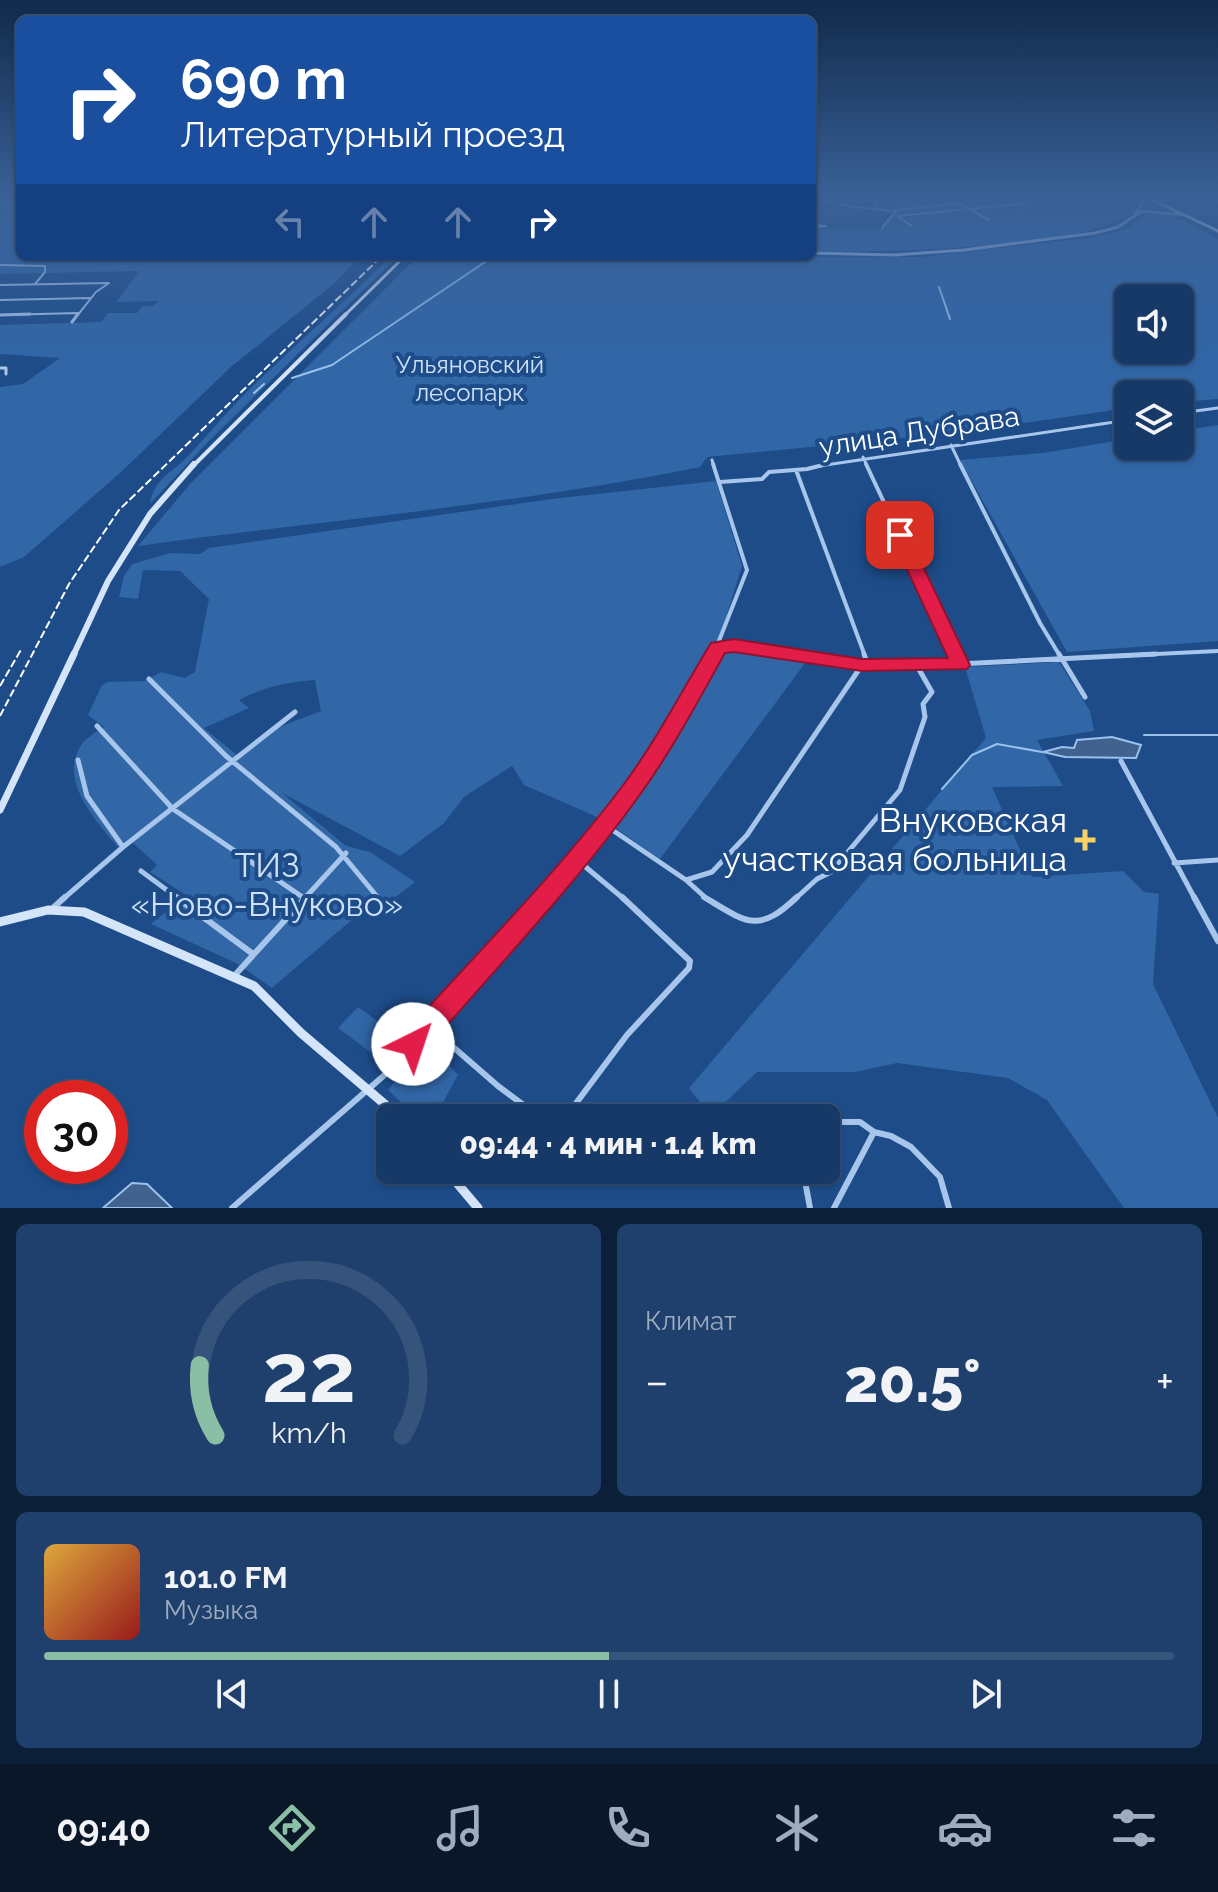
<!DOCTYPE html>
<html lang="ru">
<head>
<meta charset="utf-8">
<style>
	:root { --surface:#163967; --page:#1f406d; --text:#f1f3f6; --muted:#9eacc0; --line:#35537b; --accent:#8abfa5 }
	body { margin:0; font-family:Raleway,sans-serif; background:var(--page); color:var(--text); height:100vh; display:flex; flex-direction:column; font-size:30px; white-space:nowrap }
	* { box-sizing:border-box; margin:0 }
	p { font-size:26px; color:var(--muted) }
	.icon { flex:none; width:44px; height:44px; fill:none; stroke:currentColor; stroke-width:2; stroke-linecap:round; stroke-linejoin:round }
	.map { position:relative; height:1208px; overflow:hidden }
	.details { display:flex; flex-direction:column; gap:16px; padding:16px; background:#0c1f39; flex:1 }
	.details>* { flex:none }
	.hud { position:absolute; left:16px; top:16px; width:800px; height:244px; border-radius:12px; box-shadow:0 2px 6px #0004,0 0 0 2px var(--line); background:#1a4fa0; color:#fff; overflow:hidden }
	.tools { position:absolute; left:1114px; top:284px; display:grid; gap:16px }
	.tools a { display:grid; place-items:center; width:80px; height:80px; border-radius:12px; background:var(--surface); box-shadow:0 2px 6px #0004,0 0 0 2px var(--line); font-size:40px }
	.speed { position:absolute; left:24px; top:1080px; display:flex; gap:16px; font-size:40px; font-weight:700; text-align:center }
	.speed>* { display:grid; place-content:center; width:104px; height:104px; border-radius:50%; background:var(--surface); box-shadow:0 2px 6px #0004,0 0 0 2px var(--line); line-height:1 }
	.speed .limit { border:12px solid #d22; background:#fff; color:#111 }
	.pin { position:absolute; display:grid; place-items:center; width:68px; height:68px; color:#fff; margin:-34px; border-radius:16px; box-shadow:0 4px 12px #0006 }
	.me { position:absolute; width:88px; margin:-44px; rotate:41deg; stroke-linejoin:round; filter:drop-shadow(0 0 6px #0008) }
	.turn { display:flex; align-items:center; gap:28px; height:168px; padding:0 32px; font-size:36px }
	.turn .icon { width:104px; height:104px; stroke-width:2.5 }
	.turn b { display:block; font-size:56px; line-height:68px }
	.lanes { display:flex; align-items:center; height:76px; padding:0 32px; background:#0003; justify-content:center; gap:40px; direction:ltr }
	.lanes .off { opacity:.35 }
	.big { font-size:60px; font-weight:800; line-height:1.1 }
	.details .card { flex:1; display:flex; flex-direction:column; justify-content:center; gap:12px; min-width:0; padding:0 28px; border-radius:12px; background:var(--page) }
	.details .dial { align-items:center; gap:0 }
	.dial svg { height:208px; overflow:visible; fill:none; stroke:var(--line); stroke-width:7; stroke-linecap:round; text-anchor:middle }
	.dial text { fill:var(--text); stroke:none }
	.song { display:flex; align-items:center; gap:24px }
	.cover { width:96px; height:96px; border-radius:12px; background:linear-gradient(135deg,hsl(40 70% 55%),hsl(0 70% 35%)) }
	.played { height:8px; border-radius:4px; background:linear-gradient(90deg,var(--accent) 50%,var(--line) 50%) }
	.keys { display:flex; justify-content:space-around; direction:ltr }
	.heat { display:flex; justify-content:space-between; align-items:center; font-size:44px; direction:ltr }
	.details .tiles { flex:1; display:grid; gap:16px; grid-template-columns:1fr 1fr }
	.card:last-child { grid-column:span 2 }
	.trip { position:absolute; left:376px; top:1104px; width:464px; height:80px; border-radius:12px; background:var(--surface); box-shadow:0 2px 6px #0004,0 0 0 2px var(--line); font-weight:800; line-height:80px; text-align:center }
	.menu { display:flex; height:128px; justify-content:space-around; align-items:center; background:#091729; color:var(--muted) }
	.menu .icon { width:56px; height:56px }
	.menu .active { color:var(--accent) }
	.menu b { font-size:36px; color:var(--text) }
	.map>svg:first-child { display:block }
</style>
</head>
<body>
<div class="map">
<svg width="1218" height="1208" viewBox="0 0 1218 1208">
	<rect width="100%" height="100%" fill="#1d4c89"/>
	<path fill="#3166a7" fill-rule="evenodd" d="M0 198H20V256H360L336 282 231 367 121 472 24 557 0 567V387L23 384 60 358 0 354V325L101 322 108 313H137L143 306H154L158 301 116 302 139 271 0 274Z
		M880 198H963L952 204 967 198H1028L1056 214 1108 210 1131 212C1100 248 863 254 812 251V229L910 228 882 229 897 211 904 210 895 209Z
		M1146 213 1176 216 1174 219 1184 220 1218 239V399L1180 402V394H1128V408L963 432 707 457 700 467C515 505 325 520 138 546L190 484 418 256 921 257 1090 238 1129 228ZM1128 298H1180V350H1128Z
		M392 256H398L210 440 150 504C153 480 170 474 186 458 210 433 232 405 257 382 302 339 347 299 392 256Z
		M1218 425V641L1067 652 960 460 1042 453 1128 439V446H1180V431Z
		M716 481 742 566 719 640 729 649 808 659 660 859 604 820 524 785 512 766 464 797 444 823 400 856 282 793 346 846 370 852 415 882 388 903 374 901 272 988 238 964 151 924 186 895 150 872 157 865 133 843 118 847C97 822 59 782 80 747 84 739 96 732 104 727L88 715 102 685 108 682 145 681 161 672 185 678 195 672 209 599 180 571 143 570 138 599 119 597 124 576 132 564 170 553 200 554 209 548 551 499ZM315 680 321 711 266 732 237 755 204 728 249 708 239 700C265 687 286 682 315 680Z
		M1059 662 1090 711 1094 731 1037 740 1063 786 992 787 1032 877 1123 871 1144 892 1159 894 1153 984 1218 1118V1208H1124L1047 1100 1008 1078 897 1063 855 1072H757L711 1116 689 1088 986 738 965 667Z
		M358 1007 397 1035 377 1057 338 1028Z
		M425 1043H430L458 1075C446 1093 442 1118 417 1118L388 1090Z"/>
	<path fill="#41628f" stroke="#9bc1ed" stroke-width="2" d="M1112 737 1141 745 1136 758 1065 757 1043 752 1062 747 1074 748 1077 740Z
		M132 1183 147 1184 172 1208H103Z"/>
	<g fill="none" stroke-linecap="round" stroke-linejoin="round">
		<path stroke="#9bc1ed" stroke-width="2" d="M939 287 950 319
			M292 378 332 365 494 256
			M254 393 264 384
			M1144 735H1218
			M942 789 972 755 997 744 1042 752"/>
		<path stroke="#a8c6ec" stroke-width="2" d="M819 198 851 207 878 209
			M872 198 878 209 887 211 954 204 969 198
			M1210 198 1218 202
			M958 203 989 220
			M812 225 826 226
			M912 226 897 216 1030 203
			M812 228 826 226
			M882 228 896 211
			M0 265 45 266V272L35 284
			M0 285 109 283 96 292 77 316
			M0 300 90 298
			M0 315 78 313"/>
		<path stroke="#a8c6ec" stroke-width="3" d="M0 315 30 314
			M72 322 78 314
			M0 368H6V374
			M1180 413 1218 408
			M951 445 961 466
			M863 457 867 466
			M712 460 714 466
			M819 466 1128 420"/>
		<path stroke="#a8c6ec" stroke-width="4" d="M713 464 747 570 713 656
			M866 464 956 656
			M960 464 1040 623 1060 656
			M796 470 865 656
			M720 482 762 479 769 472 807 469 827 464
			M718 648 734 645 805 656
			M1115 656 1218 651"/>
		<path stroke="#a8c6ec" stroke-width="5" d="M792 654 862 665 917 666 1156 654
			M864 654 868 665
			M955 654 960 665
			M1059 654 1085 697
			M149 679 226 756 336 847 379 899
			M97 726 173 809 304 898
			M78 760 87 796 123 847
			M1121 761 1195 899
			M605 825 686 880 707 899
			M576 859 624 899
			M1174 863 1218 860
			M141 871 179 899
			M686 880 712 872 747 835 862 665
			M63 899 123 847 295 712
			M304 899 346 853
			M540 899 605 825 680 716 715 654
			M795 899 817 879 831 872 900 790 925 717 923 704 932 692 917 666"/>
		<path stroke="#a8c6ec" stroke-width="6" d="M176 897 253 954
			M377 897 383 906
			M704 897C747 923 758 934 797 897
			M1194 897 1218 941
			M54 907 65 897
			M235 975 306 897
			M429 1026 498 1086 541 1118
			M565 1118 627 1035 689 968 690 961 622 897
			M737 1118 746 1107 754 1106 771 1118
			M826 1122H860L874 1132 891 1136 911 1147 940 1177 949 1208
			M803 1170 810 1208
			M232 1208 388 1072 542 897
			M834 1208 874 1132"/>
		<path stroke="#a8c6ec" stroke-width="3" d="M1136 213 1145 198
			M812 253 894 255 964 250 1095 233 1118 227 1142 211 1183 215"/>
		<path stroke="#d4e4f9" stroke-width="3" d="M344 316 405 256"/>
		<path stroke="#d4e4f9" stroke-width="4" d="M193 466 346 314"/>
		<path stroke="#d4e4f9" stroke-width="6" d="M73 656 108 581 150 514 194 464"/>
		<path stroke="#d4e4f9" stroke-width="7" d="M0 810 74 654"/>
		<path stroke="#d4e4f9" stroke-width="9" d="M0 922 48 910 84 912 254 986 301 1033 401 1118
			M446 1170 478 1208"/>
		<path stroke="#edf4ff" stroke-width="3" d="M1148 198 1218 231"/>
		<path stroke="#fff" stroke-width="2" stroke-dasharray="8 3" stroke-linecap="butt" d="M0 686 22 648
			M0 716 69 584 119 510 382 256"/>
	</g>
	<linearGradient id="sky" x2="0" y2="1"><stop stop-color="#102a4b"/><stop offset="0.54" stop-color="#3a6197"/><stop offset="1" stop-color="#3a6197" stop-opacity="0"/></linearGradient>
	<rect width="1218" height="367" fill="url(#sky)"/>
	<path fill="#e11d48" stroke="#92132f" stroke-width="2" d="M900 530 908 535 970 665 967 669 862 671 734 652 725 653C697 703 670 754 636 800 572 889 494 970 423 1053L413 1057 403 1053 399 1044 403 1035C476 954 555 875 621 788 655 743 681 692 711 643L734 639 862 659 948 658 891 535Z"/>
	<path fill="#fbd066" stroke="#1d4c89" stroke-width="3" d="M1081 828h8v8h8v8h-8v8h-8v-8h-8v-8h8z"/>
	<g text-anchor="middle" stroke-width="8" stroke-linejoin="round" paint-order="stroke">
		<g font-size="24" fill="#cde1f9" stroke="#1d4c89">
			<text x="470" y="373">Ульяновский<tspan x="470" dy="28">лесопарк</tspan></text>
		</g>
		<g font-size="28" fill="#fff" stroke="#1d4c89">
			<text transform="translate(919 431) rotate(-9)" y="10">улица Дубрава</text>
		</g>
		<g font-size="34" fill="#fff" stroke="#1d4c89" text-anchor="end">
			<text x="1067" y="832">Внуковская<tspan x="1067" dy="39">участковая больница</tspan></text>
		</g>
		<g font-size="34" fill="#cde1f9" stroke="#1d4c89">
			<text x="267" y="877">ТИЗ<tspan x="267" dy="39">«Ново-Внуково»</tspan></text>
		</g>
	</g>
</svg>
<div class="tools">
<a><svg class="icon" aria-label="sound" viewBox="0 0 24 24"><path d="M4 9h4l5-4v14l-5-4H4zM17 9q2 3 0 6"/></svg></a>
<a><svg class="icon" aria-label="layers" viewBox="0 0 24 24"><path d="M12 4l9 5-9 5-9-5zM3 14l9 5 9-5"/></svg></a>
</div>
<div class="speed"><div class="limit">30</div></div>
<div class="pin" style="left:900px;top:535px;background:#d93025"><svg class="icon" aria-label="arrive" viewBox="0 0 24 24"><path d="M6 21V4h12l-3 4 3 4H6"/></svg></div>
<svg class="me" style="left:413px;top:1044px" viewBox="-20 -20 40 40"><circle r="19" fill="#fff"/><path d="M0-13L10 11 0 6-10 11z" fill="#e11d48"/></svg>
<div class="trip">09:44 · 4 мин · 1.4 km</div>
<div class="hud">
<div class="turn"><svg class="icon" aria-label="right" viewBox="0 0 24 24"><path d="M7 20v-9h11M14 6l5 5-5 5"/></svg><div><b>690 m</b>Литературный проезд</div></div>
<div class="lanes"><svg class="icon off" aria-label="left" viewBox="0 0 24 24"><path d="M17 20v-9H6M10 6l-5 5 5 5"/></svg><svg class="icon off" aria-label="ahead" viewBox="0 0 24 24"><path d="M12 20V5M6 11l6-6 6 6"/></svg><svg class="icon off" aria-label="ahead" viewBox="0 0 24 24"><path d="M12 20V5M6 11l6-6 6 6"/></svg><svg class="icon" aria-label="right" viewBox="0 0 24 24"><path d="M7 20v-9h11M14 6l5 5-5 5"/></svg></div>
</div>
</div>
<section class="details">
<div class="tiles">
<div class="card dial"><svg viewBox="0 0 100 80">
<path d="M14 69A42 42 0 1 1 86 69"/>
<path d="M14 69A42 42 0 0 1 8 42" stroke="#8abfa5"/>
<text x="50" y="56" font-size="32" font-weight="700">22</text>
<text x="50" y="72" font-size="11">km/h</text>
</svg></div>
<div class="card"><p>Климат</p>
<div class="heat"><a>−</a><b class="big">20.5°</b><a>+</a></div>
</div>
<div class="card">
<div class="song"><i class="cover"></i><div><b>101.0 FM</b><p>Музыка</p></div></div>
<div class="played"></div>
<div class="keys"><svg class="icon" aria-label="previous" viewBox="0 0 24 24"><path d="M18 5L8 12l10 7zM5 5v14"/></svg><svg class="icon" aria-label="pause" viewBox="0 0 24 24"><path d="M8 5v14M16 5v14"/></svg><svg class="icon" aria-label="next" viewBox="0 0 24 24"><path d="M6 5l10 7-10 7zM19 5v14"/></svg></div>
</div>
</div>
</section>
<nav class="menu">
<b>09:40</b>
<svg class="icon active" aria-label="directions" viewBox="0 0 24 24"><path d="M12 3l9 9-9 9-9-9zM9 14v-3h6M13 9l2 2-2 2"/></svg>
<svg class="icon" aria-label="music" viewBox="0 0 24 24"><path d="M9 18V5l10-2v13"/><circle cx="6" cy="18" r="3"/><circle cx="16" cy="16" r="3"/></svg>
<svg class="icon" aria-label="phone" viewBox="0 0 24 24"><path d="M5 4h4l2 5-3 2q2 4 5 5l2-3 5 2v4C11 20 4 13 5 4z"/></svg>
<svg class="icon" aria-label="climate" viewBox="0 0 24 24"><path d="M12 3v18M4 7l16 10M4 17L20 7"/></svg>
<svg class="icon" aria-label="car" viewBox="0 0 24 24"><path d="M5 17H2v-5l4-1 3-4h7l3 4 3 1v5h-3M9 17h6M6 11h13"/><circle cx="7" cy="17" r="2"/><circle cx="17" cy="17" r="2"/></svg>
<svg class="icon" aria-label="filters" viewBox="0 0 24 24"><path d="M4 7h16M4 17h16"/><circle cx="9" cy="7" r="2"/><circle cx="15" cy="17" r="2"/></svg>
</nav>
</body>
</html>
